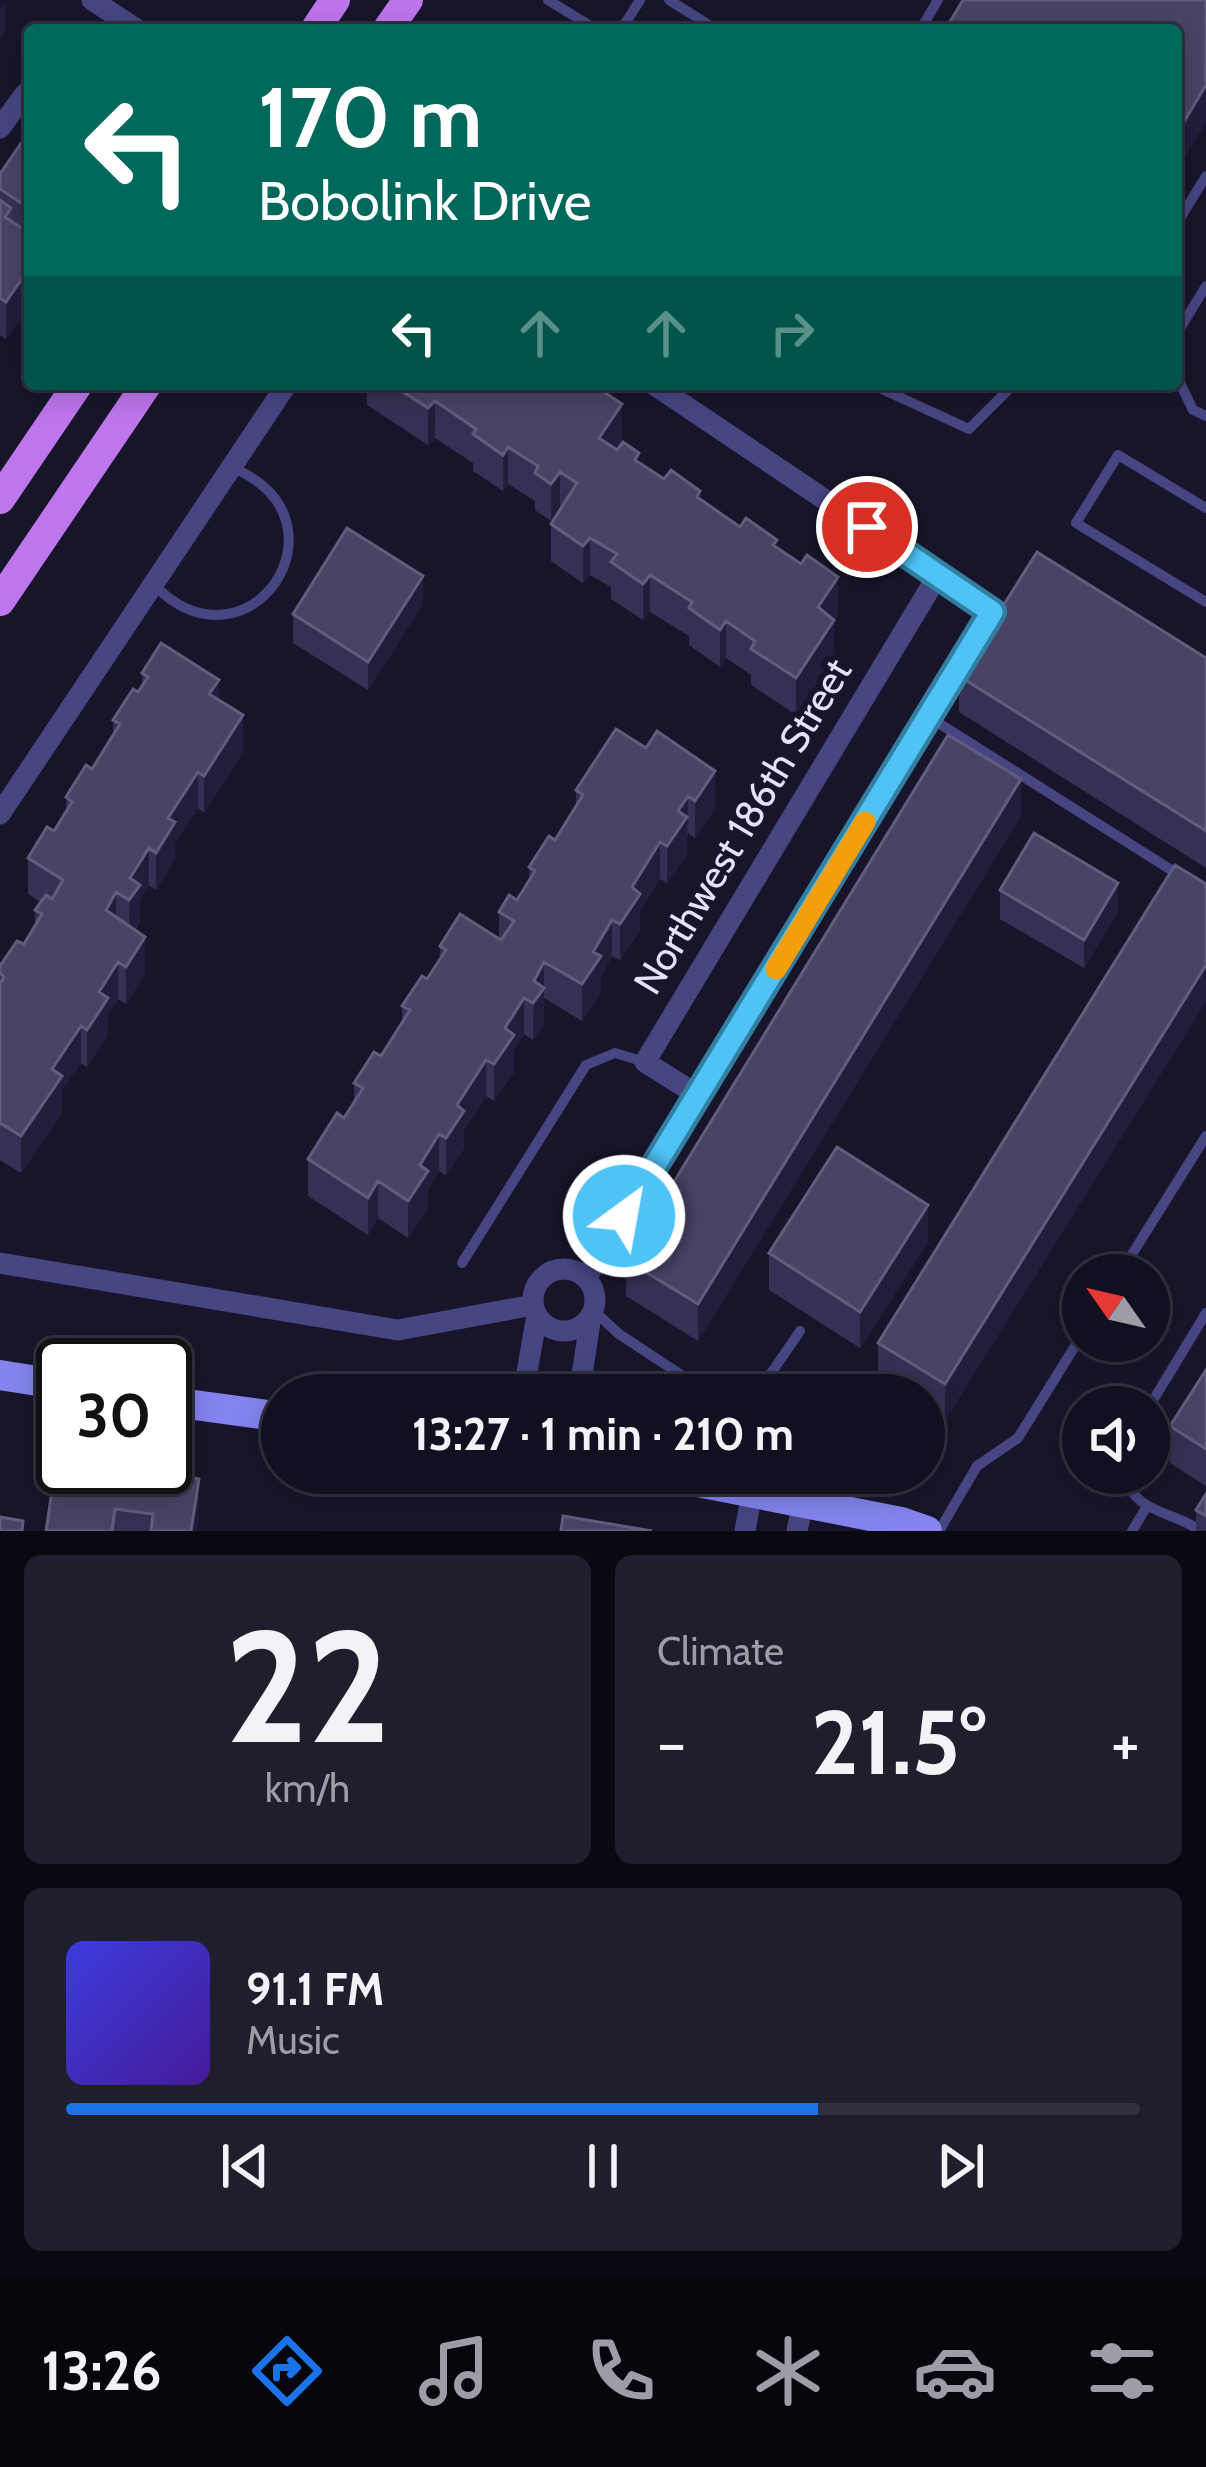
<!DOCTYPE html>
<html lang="en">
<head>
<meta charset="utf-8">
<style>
	:root { --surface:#121020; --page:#1f1e2d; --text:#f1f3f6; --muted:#9c9da5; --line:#31303e; --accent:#1a73e8 }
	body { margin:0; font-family:Cabin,sans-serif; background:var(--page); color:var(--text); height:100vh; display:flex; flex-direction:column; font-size:45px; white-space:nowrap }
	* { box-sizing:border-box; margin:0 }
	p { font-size:39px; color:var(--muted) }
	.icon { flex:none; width:66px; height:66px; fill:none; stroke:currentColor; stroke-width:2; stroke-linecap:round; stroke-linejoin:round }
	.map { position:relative; height:1531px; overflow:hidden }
	.side { display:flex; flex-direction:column; gap:24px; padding:24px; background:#0a0912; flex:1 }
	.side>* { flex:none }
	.top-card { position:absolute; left:24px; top:24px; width:1158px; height:366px; border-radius:12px; box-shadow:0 6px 30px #0003,0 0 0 3px var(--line); background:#00695c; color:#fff; overflow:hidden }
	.needle { width:78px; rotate:304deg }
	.buttons { position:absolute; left:1062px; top:1254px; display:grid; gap:24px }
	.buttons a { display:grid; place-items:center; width:108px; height:108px; border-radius:50%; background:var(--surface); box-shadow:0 6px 30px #0003,0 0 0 3px var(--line); font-size:60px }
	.speed { position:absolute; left:36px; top:1338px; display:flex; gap:24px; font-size:60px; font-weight:700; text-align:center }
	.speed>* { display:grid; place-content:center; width:156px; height:156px; border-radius:50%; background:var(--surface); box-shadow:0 6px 30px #0003,0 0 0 3px var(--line); line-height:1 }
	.speed .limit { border:6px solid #111; border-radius:18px; background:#fff; color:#111 }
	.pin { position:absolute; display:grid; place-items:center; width:102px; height:102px; color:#fff; margin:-51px; border:6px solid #fff; border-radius:50%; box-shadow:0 3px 12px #0007 }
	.me { position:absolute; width:132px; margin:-66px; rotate:32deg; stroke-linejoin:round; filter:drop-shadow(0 0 9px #0008) }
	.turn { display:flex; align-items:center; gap:42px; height:252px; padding:0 36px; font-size:54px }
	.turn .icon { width:156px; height:156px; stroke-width:2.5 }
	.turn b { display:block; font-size:84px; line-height:102px }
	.lanes { display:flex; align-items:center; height:114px; padding:0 36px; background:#0003; justify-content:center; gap:60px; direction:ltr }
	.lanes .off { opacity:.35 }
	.big { font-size:90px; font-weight:800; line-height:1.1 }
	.side .tile { flex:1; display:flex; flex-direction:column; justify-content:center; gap:18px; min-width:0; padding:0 42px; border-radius:18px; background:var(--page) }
	.side .dial { align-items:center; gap:0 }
	.dial b { font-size:156px; line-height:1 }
	.song { display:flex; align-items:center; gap:36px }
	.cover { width:144px; height:144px; border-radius:18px; background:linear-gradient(135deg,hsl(240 70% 55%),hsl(260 70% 35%)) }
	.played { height:12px; border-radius:6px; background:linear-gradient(90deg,var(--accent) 70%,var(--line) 70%) }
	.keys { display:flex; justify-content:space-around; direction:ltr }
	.heat { display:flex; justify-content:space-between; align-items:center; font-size:66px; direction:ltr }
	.side .tiles { flex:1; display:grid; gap:24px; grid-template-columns:1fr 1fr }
	.tile:last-child { grid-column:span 2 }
	.trip { position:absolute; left:261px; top:1374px; width:684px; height:120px; border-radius:60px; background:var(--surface); box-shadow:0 6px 30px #0003,0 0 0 3px var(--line); font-weight:800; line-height:120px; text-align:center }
	.tab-bar { display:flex; height:192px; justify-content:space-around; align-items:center; background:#07060d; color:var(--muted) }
	.tab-bar .icon { width:84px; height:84px }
	.tab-bar .selected { color:var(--accent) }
	.tab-bar b { font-size:54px; color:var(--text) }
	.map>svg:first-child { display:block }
</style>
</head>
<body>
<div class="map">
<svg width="1206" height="1531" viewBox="0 0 1206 1531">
	<rect width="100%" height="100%" fill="#18152a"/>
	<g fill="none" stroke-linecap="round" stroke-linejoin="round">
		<path stroke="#474682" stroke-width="10" d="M548 0 597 30
			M669 0 717 30
			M621 30 640 0
			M920 30 938 0
			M1176 225 1206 176
			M1176 335 1206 286
			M1176 375 1193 410 1206 416
			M871 384 969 429 1014 384
			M1206 508 1118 455 1076 523 1206 602
			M154 585C249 681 357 520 233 468
			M929 717 1206 892
			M462 1263 586 1065 615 1053 645 1062
			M1119 1275 1206 1136
			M593 1310 619 1334 704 1390 757 1394 800 1331
			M1149 1407 1206 1313
			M1126 1473C1130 1513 1174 1511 1201 1531
			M939 1531 977 1466 1018 1438 1083 1333
			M1132 1531 1146 1508"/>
		<path stroke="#474682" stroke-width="21" d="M92 0 138 30
			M0 128 25 94 30 95
			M0 814 287 384
			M699 1096 645 1062 938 575
			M0 1263 398 1330 533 1305
			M533 1300a31 31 0 1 1 62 0a31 31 0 1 1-62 0Z
			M586 1278 992 612 653 384
			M523 1395 537 1315
			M579 1395 591 1315
			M745 1531 752 1492
			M797 1531 803 1502"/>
		<path stroke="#8584ef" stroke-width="30" d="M0 1375 63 1385
			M165 1401 282 1417
			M652 1473 901 1522 927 1531"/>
		<path stroke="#be76ed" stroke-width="30" d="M315 30 335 0
			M387 30 408 0
			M0 499 78 384
			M0 601 147 384"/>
	</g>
	<path fill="#373055" d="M30 143V304L6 339 0 335V174Z
		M367 384H574L622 440 616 449 700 499 740 527 777 547 838 614 834 620V657L796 715 751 685V675L726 658 720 667 689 645V636L650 612 643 620 611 599V587L590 575 583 583 551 561V524L561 509 551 521 535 510V501L508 484 503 491 473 471V463L435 438 428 445 367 405Z
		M423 604 368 690 293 643V614Z
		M1206 658V868L959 712V676Z
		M142 673 219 700 243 752 204 813 198 808 175 843V859L156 890 149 885 140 899V922L135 930 145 974 126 1004 118 999 108 1014V1035L87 1067 81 1063 62 1090V1113L21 1173 0 1160V966L24 944 35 925V910L40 902 28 894V858L54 831 66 812V797L92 769 113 736V720L142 687Z
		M616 729 715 808 695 838 688 833 687 835V854L667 883 660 879 640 911V931L620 960 612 956 601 976V992L582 1021 544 998V1025L533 1040 524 1034 514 1050V1072L494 1101 486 1096 464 1130V1148L446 1175 439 1171 428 1189V1208L408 1238 378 1218 368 1235 308 1196V1159L344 1118 354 1101V1083L381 1056 402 1022V1006L427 979 440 960V946L499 938V912L517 900 529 881V867L555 840 576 807V790Z
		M1021 816 698 1341 626 1296V1260Z
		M1175 865 945 1421 924 1408V1395H903L878 1380V1343Z
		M1000 890 1118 911 1084 968 1000 919Z
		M928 1242 860 1348 769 1290V1253Z
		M1206 1370V1486L1170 1463V1426Z
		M57 1458 199 1516 196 1531H46Z
		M1206 1494V1531H1196V1510Z"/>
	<path fill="#231d3c" d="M5 3V32L0 39V10Z
		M1206 85V122L1176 172V135Z
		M30 267V304L6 339V302Z
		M435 401V438L428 445V408Z
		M622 404V440L599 475V438Z
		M508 447V484L503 491V455Z
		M560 472V509L551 521V484Z
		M590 538V575L583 583V546Z
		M650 575V612L643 620V584Z
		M423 576V604L368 690V662Z
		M838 577V614L834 620V657L796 715V678L818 607Z
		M726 621V658L720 667V630Z
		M219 680V716L209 694Z
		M243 715V752L204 813V776Z
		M715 771V808L695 838V801Z
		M198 772V808L175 843V859L156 890V853L168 818Z
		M1021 779V816L698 1341V1304Z
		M688 796 687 854 667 883V846L678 811Z
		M660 842V879L640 911V931L620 960V924L632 887Z
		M149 848V885L140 899V922L129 937 130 878Z
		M1118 883V911L1084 968V940Z
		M116 892V929L106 910Z
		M612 920V956L601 976V992L582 1021V984L593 952Z
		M145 937V974L126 1004V967Z
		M118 962V999L108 1014V1035L87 1067V1030L99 992Z
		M544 962V1025L533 1040 534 981Z
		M1206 965V1002L945 1421V1384Z
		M524 998V1034L514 1050V1072L494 1101V1064L505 1028Z
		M81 1026V1063L62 1090V1113L21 1173V1136L52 1069Z
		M486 1060V1096L464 1130V1148L446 1175V1138L457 1105Z
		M439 1134V1171L428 1189V1208L408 1238V1201L420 1165Z
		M378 1181V1218L368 1235V1198Z
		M928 1205V1242L860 1348V1312Z
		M199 1479V1516L196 1531H191Z"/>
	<path fill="#4a4366" stroke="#625c7e" stroke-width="3" d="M963 0H1206V85L1176 135V30H945Z
		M24 139 30 143V209L0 189V174Z
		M0 200 11 208 5 217 30 234V267L6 302 0 298Z
		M391 384H574L585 391 589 384H592L622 404 599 438 617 450 623 442 639 453 635 460 664 479 671 470 700 491 697 497 740 527 746 518 777 540 773 545 801 564 807 555 838 577 818 607 834 620 796 678 751 649 755 641 726 621 720 630 689 608 692 602 650 575 643 584 611 562 617 554 590 538 583 546 551 524 577 483 560 472 551 484 535 473 538 466 508 447 503 455 473 434 476 429 435 401 428 408Z
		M347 528 423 576 368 662 293 614Z
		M1037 552 1206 658V831L959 676Z
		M161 643 219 680 209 694 243 715 204 776 198 772 168 818 175 822 156 853 149 848 130 878 140 885 129 900 116 892 106 910 145 937 126 967 118 962 99 992 108 998 87 1030 81 1026 52 1069 62 1076 21 1136 0 1123V984L4 977 0 973V966L17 941 24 944 42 914 35 910 46 895 52 899 63 880 28 858 47 827 54 831 72 802 66 797 86 765 92 769 120 724 113 720 133 689 138 692 148 677 142 673Z
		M616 729 646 748 657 731 715 771 695 801 688 796 678 811 687 817 667 846 660 842 632 887 640 894 620 924 612 920 593 952 601 956 582 984 544 962 534 981 544 988 533 1003 524 998 505 1028 514 1035 494 1064 486 1060 457 1105 464 1111 446 1138 439 1134 420 1165 428 1171 408 1201 378 1181 368 1198 308 1159 337 1113 344 1118 363 1088 354 1083 374 1052 381 1056 410 1010 402 1006 422 976 427 979 446 950 440 946 460 914 501 940 514 921 499 912 509 895 517 900 535 871 529 867 549 836 555 840 583 795 576 790Z
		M948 735 1021 779 698 1304 626 1260Z
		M1034 833 1118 883 1084 940 1000 890Z
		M1175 865 1206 884V965L945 1384 878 1343Z
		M837 1147 928 1205 860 1312 769 1253Z
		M1206 1370V1449L1170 1426Z
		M57 1458 63 1459V1467H117L199 1479 191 1531H151L153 1514 115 1509 112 1531H46Z
		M1206 1494V1516L1196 1510Z
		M563 1516 652 1531H561Z
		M0 1517 23 1521 22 1531H0Z"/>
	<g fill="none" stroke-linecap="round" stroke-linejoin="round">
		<defs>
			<path id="route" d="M624 1216 992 612 867 527"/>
		</defs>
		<use href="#route" stroke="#337fa1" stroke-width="30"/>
		<use href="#route" stroke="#4fc3f7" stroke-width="21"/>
		<path stroke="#f59e0b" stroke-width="21" d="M776 969 865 822"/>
	</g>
	<g text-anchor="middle" stroke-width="12" stroke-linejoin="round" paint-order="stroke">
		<g font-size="39" fill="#e4e1fb" stroke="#18152a">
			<text transform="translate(742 826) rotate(-59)" y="14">Northwest 186th Street</text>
		</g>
	</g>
</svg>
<div class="buttons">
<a><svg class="needle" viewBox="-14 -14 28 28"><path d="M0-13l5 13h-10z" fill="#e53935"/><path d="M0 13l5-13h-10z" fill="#9c9da5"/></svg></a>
<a><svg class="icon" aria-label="sound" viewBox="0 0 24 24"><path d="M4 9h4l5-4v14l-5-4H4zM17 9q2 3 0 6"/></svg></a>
</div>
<div class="speed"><div class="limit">30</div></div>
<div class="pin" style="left:867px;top:527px;background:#d93025"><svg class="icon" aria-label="arrive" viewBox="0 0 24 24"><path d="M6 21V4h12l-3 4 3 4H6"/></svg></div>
<svg class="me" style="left:624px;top:1216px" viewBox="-20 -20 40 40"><circle r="17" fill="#4fc3f7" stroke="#fff" stroke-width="3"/><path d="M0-11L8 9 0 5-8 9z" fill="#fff"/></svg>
<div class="trip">13:27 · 1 min · 210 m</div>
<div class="top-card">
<div class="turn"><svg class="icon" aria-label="left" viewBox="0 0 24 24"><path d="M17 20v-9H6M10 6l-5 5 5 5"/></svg><div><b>170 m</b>Bobolink Drive</div></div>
<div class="lanes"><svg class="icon" aria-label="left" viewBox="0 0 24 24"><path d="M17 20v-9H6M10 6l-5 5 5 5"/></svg><svg class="icon off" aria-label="ahead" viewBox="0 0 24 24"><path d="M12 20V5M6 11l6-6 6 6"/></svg><svg class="icon off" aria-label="ahead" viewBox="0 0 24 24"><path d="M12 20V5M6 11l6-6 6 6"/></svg><svg class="icon off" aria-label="right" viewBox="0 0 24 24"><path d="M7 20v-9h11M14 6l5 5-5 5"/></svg></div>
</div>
</div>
<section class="side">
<div class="tiles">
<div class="tile dial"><b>22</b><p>km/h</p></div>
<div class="tile"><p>Climate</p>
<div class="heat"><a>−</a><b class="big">21.5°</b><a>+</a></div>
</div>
<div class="tile">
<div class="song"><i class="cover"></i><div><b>91.1 FM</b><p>Music</p></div></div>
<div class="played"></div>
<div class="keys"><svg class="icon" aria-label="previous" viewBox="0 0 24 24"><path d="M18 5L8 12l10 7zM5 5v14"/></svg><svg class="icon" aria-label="pause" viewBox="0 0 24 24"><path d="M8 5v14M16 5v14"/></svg><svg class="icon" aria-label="next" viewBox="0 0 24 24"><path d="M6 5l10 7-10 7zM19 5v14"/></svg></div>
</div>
</div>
</section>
<nav class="tab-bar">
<b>13:26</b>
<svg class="icon selected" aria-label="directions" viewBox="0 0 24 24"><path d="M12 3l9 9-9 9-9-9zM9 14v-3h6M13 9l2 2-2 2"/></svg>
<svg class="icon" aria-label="music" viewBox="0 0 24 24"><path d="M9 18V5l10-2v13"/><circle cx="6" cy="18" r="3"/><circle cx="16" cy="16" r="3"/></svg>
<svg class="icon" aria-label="phone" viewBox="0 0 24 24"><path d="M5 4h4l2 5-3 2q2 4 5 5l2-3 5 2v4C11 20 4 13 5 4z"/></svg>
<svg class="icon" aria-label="climate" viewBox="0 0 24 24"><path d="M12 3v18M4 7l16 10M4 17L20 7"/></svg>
<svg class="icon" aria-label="car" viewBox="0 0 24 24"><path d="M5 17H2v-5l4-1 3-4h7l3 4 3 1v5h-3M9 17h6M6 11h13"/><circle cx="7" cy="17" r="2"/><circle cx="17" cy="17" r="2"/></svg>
<svg class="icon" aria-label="filters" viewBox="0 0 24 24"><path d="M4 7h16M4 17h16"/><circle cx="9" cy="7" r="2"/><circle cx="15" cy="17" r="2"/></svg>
</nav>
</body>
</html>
